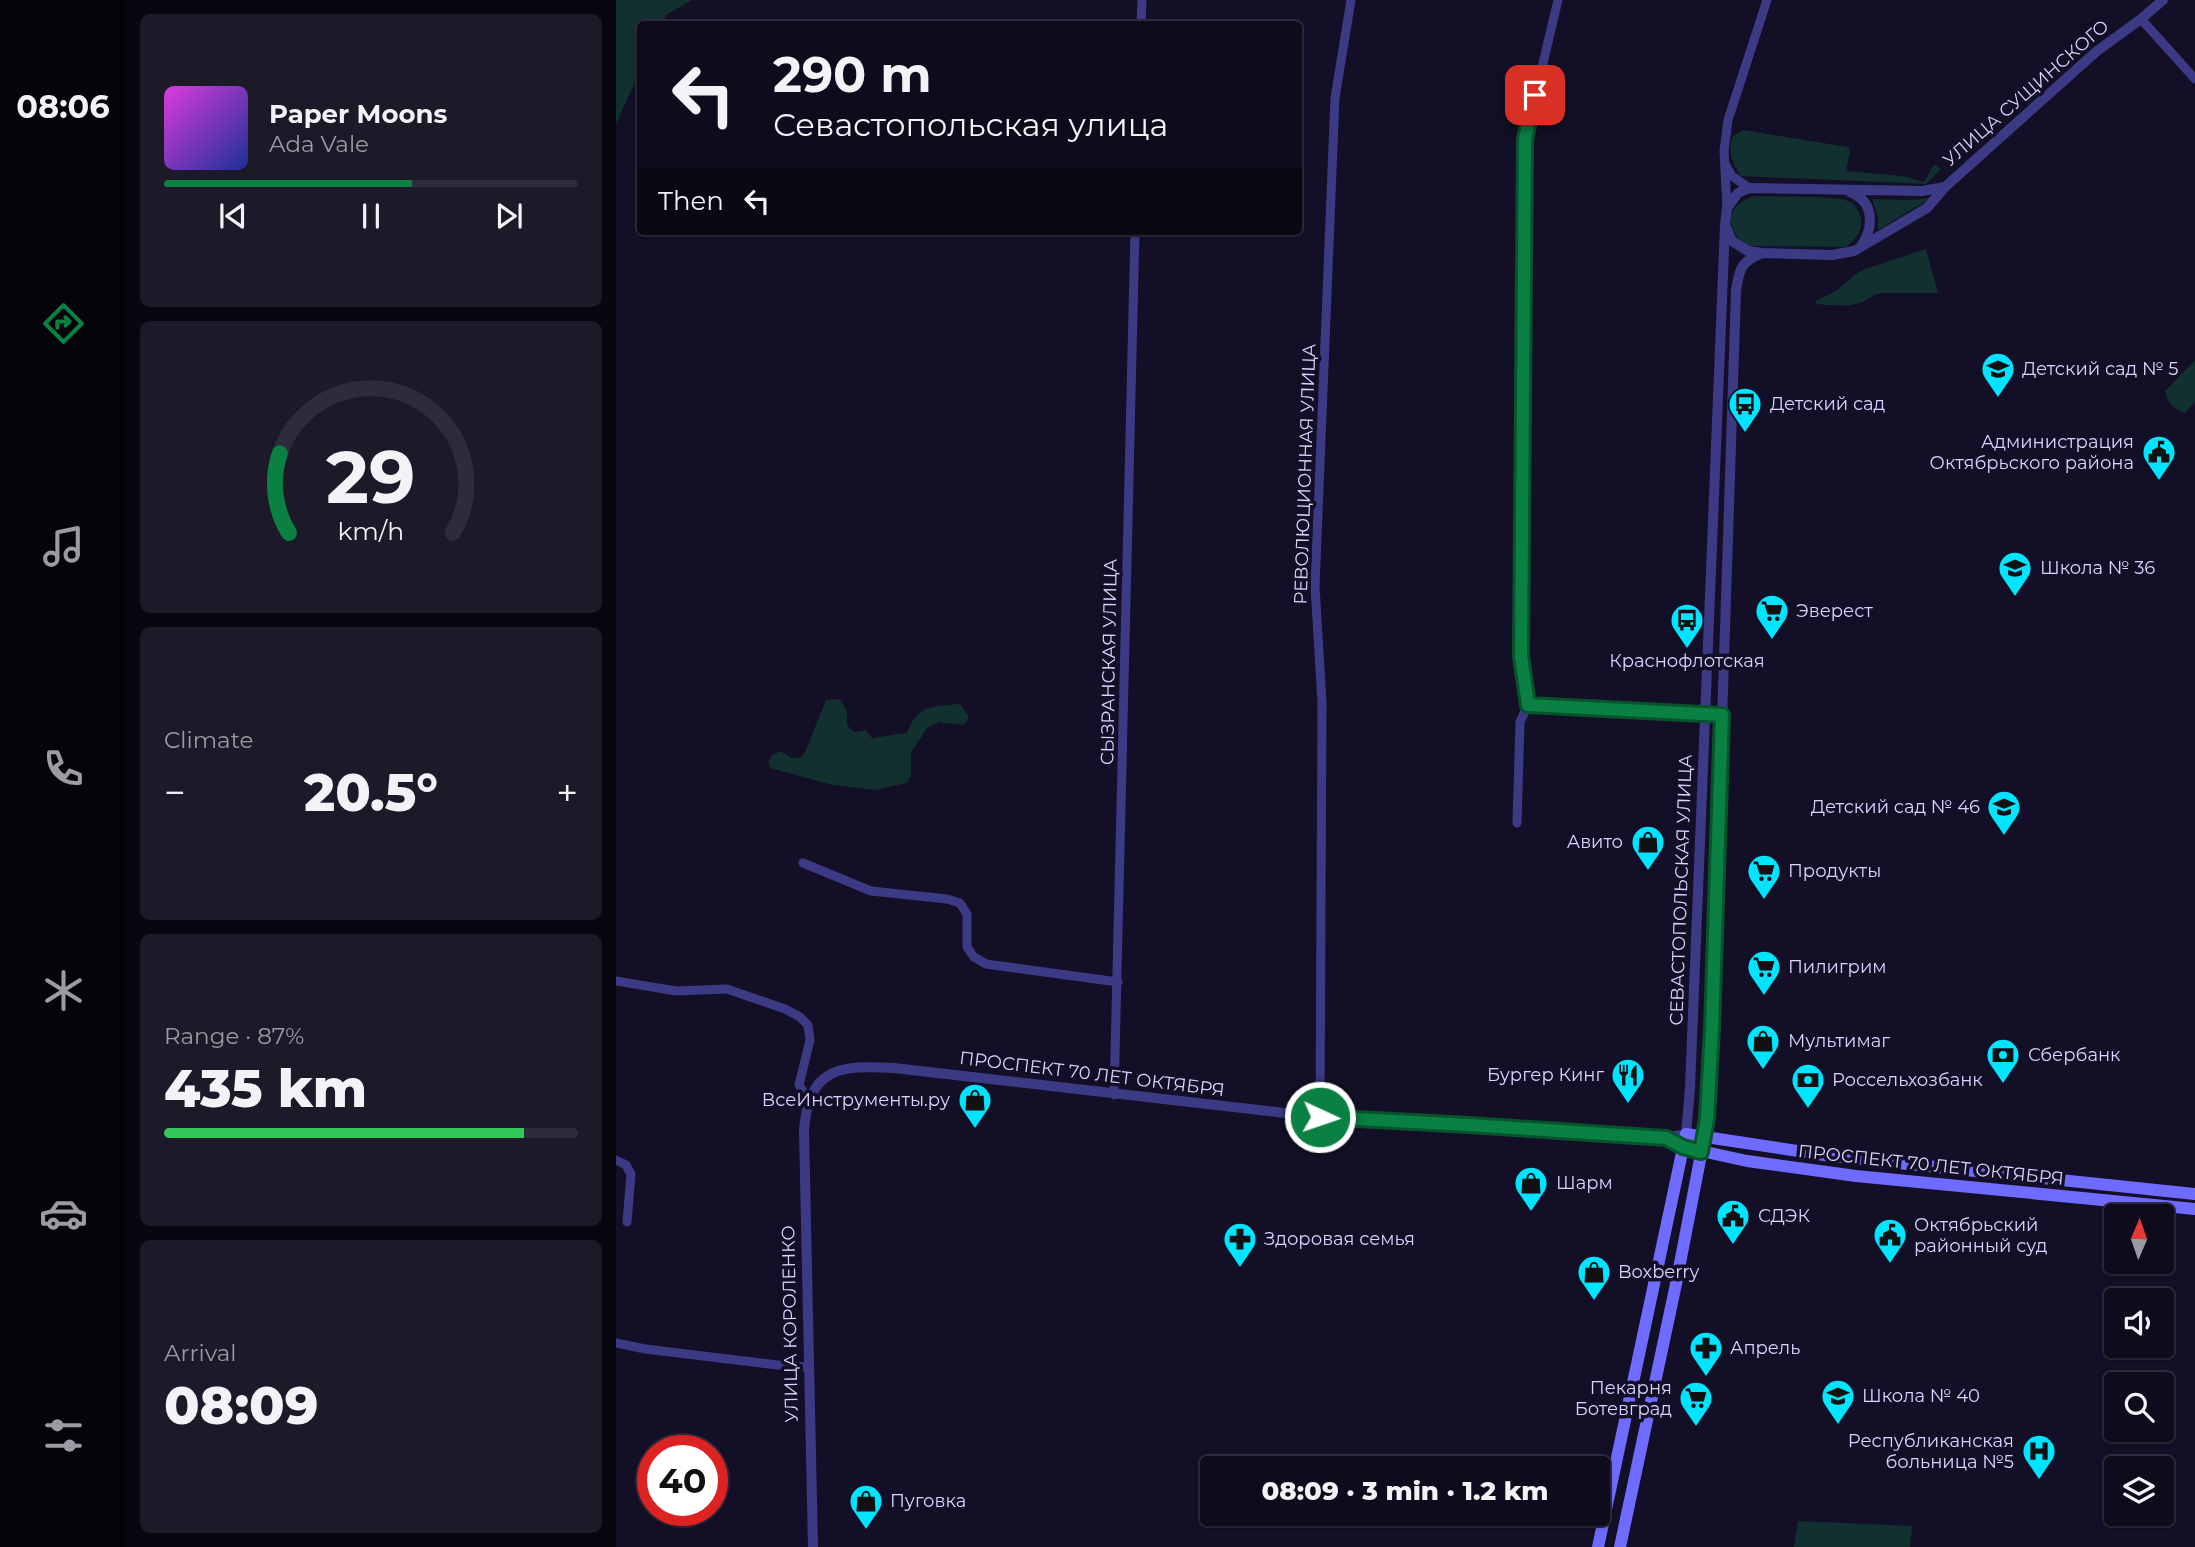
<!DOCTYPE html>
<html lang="en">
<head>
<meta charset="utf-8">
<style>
	:root { --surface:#0e0b1c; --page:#1c1929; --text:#f1f3f6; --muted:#9b9ba3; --line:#2e2b3b; --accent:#0b8043 }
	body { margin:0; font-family:Montserrat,sans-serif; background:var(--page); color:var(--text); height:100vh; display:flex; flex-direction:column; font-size:26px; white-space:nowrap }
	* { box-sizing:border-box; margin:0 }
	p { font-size:23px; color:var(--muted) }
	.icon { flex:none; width:38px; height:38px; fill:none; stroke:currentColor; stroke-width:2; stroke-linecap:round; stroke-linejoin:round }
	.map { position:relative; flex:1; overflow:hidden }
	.details { display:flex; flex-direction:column; gap:14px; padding:14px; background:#08060f; width:490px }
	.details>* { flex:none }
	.top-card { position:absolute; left:21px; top:21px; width:665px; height:214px; border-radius:7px; box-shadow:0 2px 5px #0004,0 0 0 2px var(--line); background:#0e0b1c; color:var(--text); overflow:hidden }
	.needle { width:46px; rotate:2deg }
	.buttons { position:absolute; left:1488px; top:1204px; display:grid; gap:14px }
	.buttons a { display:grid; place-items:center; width:70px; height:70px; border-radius:7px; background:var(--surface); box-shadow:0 2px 5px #0004,0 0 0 2px var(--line); font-size:35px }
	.speed { position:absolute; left:21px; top:1435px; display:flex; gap:14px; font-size:35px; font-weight:700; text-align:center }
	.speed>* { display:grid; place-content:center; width:91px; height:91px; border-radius:50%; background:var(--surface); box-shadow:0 2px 5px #0004,0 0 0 2px var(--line); line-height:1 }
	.speed .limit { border:10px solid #d22; background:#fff; color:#111 }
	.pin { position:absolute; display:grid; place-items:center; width:60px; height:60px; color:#fff; margin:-30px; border-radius:14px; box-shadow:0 4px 10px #0006 }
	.me { position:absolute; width:77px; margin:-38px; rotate:93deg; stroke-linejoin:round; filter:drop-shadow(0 0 5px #0008) }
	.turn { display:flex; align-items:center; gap:24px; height:147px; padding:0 21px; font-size:32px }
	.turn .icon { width:91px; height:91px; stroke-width:2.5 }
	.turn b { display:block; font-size:49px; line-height:60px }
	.then { display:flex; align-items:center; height:66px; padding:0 21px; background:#0003; gap:14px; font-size:26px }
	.big { font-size:52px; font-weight:800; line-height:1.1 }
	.details .widget { flex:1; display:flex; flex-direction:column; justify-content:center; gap:10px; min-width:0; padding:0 24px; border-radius:10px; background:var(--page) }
	.details .dial { align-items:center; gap:0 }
	.dial svg { height:182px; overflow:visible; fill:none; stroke:var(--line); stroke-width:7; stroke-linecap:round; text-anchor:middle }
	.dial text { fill:var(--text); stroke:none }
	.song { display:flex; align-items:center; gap:21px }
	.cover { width:84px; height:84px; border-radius:10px; background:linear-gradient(135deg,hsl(300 70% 55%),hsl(230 70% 35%)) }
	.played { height:7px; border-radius:4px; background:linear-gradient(90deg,var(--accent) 60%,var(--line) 60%) }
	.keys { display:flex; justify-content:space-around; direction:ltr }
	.heat { display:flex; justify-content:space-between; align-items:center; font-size:38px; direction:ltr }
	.charge { height:10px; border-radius:5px; background:linear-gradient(90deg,#34c759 87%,var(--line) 0) }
	.trip { position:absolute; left:584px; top:1456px; width:410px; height:70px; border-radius:7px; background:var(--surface); box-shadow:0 2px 5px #0004,0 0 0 2px var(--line); font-weight:800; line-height:70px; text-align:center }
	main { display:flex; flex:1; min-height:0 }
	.menu { display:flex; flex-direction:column; width:126px; justify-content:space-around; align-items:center; background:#06040b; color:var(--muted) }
	.menu .icon { width:49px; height:49px }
	.menu .active { color:var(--accent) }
	.menu b { font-size:32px; color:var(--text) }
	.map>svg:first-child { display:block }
</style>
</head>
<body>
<main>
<nav class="menu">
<b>08:06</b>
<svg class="icon active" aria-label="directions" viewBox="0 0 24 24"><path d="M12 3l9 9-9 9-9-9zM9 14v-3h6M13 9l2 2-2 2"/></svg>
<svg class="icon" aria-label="music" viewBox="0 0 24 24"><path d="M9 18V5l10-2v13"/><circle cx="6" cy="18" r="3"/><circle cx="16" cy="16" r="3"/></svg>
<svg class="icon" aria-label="phone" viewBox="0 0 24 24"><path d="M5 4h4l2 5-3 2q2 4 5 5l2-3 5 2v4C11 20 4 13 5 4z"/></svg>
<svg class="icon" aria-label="climate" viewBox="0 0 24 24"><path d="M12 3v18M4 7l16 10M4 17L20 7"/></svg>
<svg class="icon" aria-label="car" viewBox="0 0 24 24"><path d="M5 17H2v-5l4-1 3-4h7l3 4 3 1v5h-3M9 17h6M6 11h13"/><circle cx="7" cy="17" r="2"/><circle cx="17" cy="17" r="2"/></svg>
<svg class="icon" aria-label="filters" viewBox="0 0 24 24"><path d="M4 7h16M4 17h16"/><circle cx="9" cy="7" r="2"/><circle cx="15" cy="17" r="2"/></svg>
</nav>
<section class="details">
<div class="widget">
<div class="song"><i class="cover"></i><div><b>Paper Moons</b><p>Ada Vale</p></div></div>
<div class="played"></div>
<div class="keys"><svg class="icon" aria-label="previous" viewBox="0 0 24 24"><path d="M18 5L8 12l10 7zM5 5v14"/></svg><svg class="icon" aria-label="pause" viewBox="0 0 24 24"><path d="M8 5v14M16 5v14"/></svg><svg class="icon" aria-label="next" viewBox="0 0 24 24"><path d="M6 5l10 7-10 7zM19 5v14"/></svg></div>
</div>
<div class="widget dial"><svg viewBox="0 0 100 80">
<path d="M14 69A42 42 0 1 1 86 69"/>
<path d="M14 69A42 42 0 0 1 10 34" stroke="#0b8043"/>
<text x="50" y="56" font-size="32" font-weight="700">29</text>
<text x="50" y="72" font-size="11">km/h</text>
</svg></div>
<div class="widget"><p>Climate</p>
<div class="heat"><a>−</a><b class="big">20.5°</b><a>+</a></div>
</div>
<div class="widget"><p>Range · 87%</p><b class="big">435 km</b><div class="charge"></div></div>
<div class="widget"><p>Arrival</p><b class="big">08:09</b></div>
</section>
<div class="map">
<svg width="1579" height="1547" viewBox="0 0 1579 1547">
	<rect width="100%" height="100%" fill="#130f26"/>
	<path fill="#12302f" d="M0 0H76L50 15 46 24H24V71L0 124Z
		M1127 130 1232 147 1234 150 1230 171 1287 176 1308 182 1318 164 1325 169 1310 184 1125 176C1118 169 1110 147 1117 137 1120 133 1124 132 1127 130Z
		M1138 196C1158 197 1217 195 1232 201 1239 204 1244 212 1245 219 1247 231 1239 240 1230 247L1136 246 1127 244C1108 224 1111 205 1138 196Z
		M1315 198 1262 230V217L1256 199 1295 200Z
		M1310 249 1322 293H1264C1257 295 1254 298 1248 301 1235 308 1214 305 1200 304V301L1220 291 1240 274 1249 269Z
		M1579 360V402L1569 413C1557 409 1552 403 1549 391Z
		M224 699 231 712V725L238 732 250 730 256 738 291 733C301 705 317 706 344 704L353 717 348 725 323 722 311 728 295 753V775L291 783 259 790 217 785 154 768 152 762 156 755 165 751 176 758H184L189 752 210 700Z
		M1182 1521 1296 1526 1294 1547H1178Z"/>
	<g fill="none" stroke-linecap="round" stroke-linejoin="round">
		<path stroke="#3d3a85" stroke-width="9" d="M1525 19 1579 79
			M525 24 526 0
			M1109 164 1116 176 1133 188
			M1111 208 1108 151 1112 120 1151 0
			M912 705 1089 714
			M901 823 904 722 912 705 905 656 909 139 942 0
			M187 863 255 891 331 899 344 903 351 914V947L358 957 370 964 502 982
			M0 981 60 991 111 989 169 1009 184 1017 192 1025 194 1040 183 1085 193 1100
			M498 1095 519 231
			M704 1117 706 703 699 586 719 98 735 0
			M0 1160 10 1165 15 1174 11 1222
			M0 1343 29 1349 170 1366 192 1367"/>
		<path stroke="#3d3a85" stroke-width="10" d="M1329 187 1306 191 1133 188 1122 193 1111 208 1109 225 1116 241 1132 251 1146 253 1216 255 1238 251 1311 208 1329 187 1481 51 1525 19 1547 0
			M1234 192C1258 201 1258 226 1246 245
			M1088 1137 1096 1029 1120 291C1123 270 1124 262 1146 253
			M197 1547 188 1130C193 1067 224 1065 278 1068L704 1117 1050 1138 1070 1134 1074 1088 1109 225"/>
		<path stroke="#6f6bff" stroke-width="12" d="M1067 1147 1131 1161 1240 1176 1579 1209
			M982 1547 1070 1134 1215 1156 1579 1194
			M1004 1547 1060 1284 1087 1144"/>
	</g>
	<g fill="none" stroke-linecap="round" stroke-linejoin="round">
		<defs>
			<path id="route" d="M704 1117 853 1125 1050 1138 1067 1147 1085 1152 1091 1119 1096 1029 1106 715 912 705 905 656 909 139 919 95"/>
		</defs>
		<use href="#route" stroke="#07532c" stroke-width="18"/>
		<use href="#route" stroke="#0b8043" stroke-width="12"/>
	</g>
	<defs>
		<symbol id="school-pin" viewBox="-11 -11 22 30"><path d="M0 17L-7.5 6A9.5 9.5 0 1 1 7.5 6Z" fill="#00e5ff" stroke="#130f26"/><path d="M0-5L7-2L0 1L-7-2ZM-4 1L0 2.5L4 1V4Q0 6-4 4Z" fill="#111"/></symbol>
		<symbol id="bus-pin" viewBox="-11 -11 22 30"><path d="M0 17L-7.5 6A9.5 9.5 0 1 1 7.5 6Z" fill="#00e5ff" stroke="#130f26"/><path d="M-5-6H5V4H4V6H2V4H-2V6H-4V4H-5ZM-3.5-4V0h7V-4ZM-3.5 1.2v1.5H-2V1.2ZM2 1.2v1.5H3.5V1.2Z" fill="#111"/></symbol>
		<symbol id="civic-pin" viewBox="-11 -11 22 30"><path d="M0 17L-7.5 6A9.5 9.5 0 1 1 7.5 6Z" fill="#00e5ff" stroke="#130f26"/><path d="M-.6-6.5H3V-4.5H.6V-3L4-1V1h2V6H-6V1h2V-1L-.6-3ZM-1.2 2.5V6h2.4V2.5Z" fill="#111"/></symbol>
		<symbol id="supermarket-pin" viewBox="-11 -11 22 30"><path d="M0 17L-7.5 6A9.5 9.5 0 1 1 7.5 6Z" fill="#00e5ff" stroke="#130f26"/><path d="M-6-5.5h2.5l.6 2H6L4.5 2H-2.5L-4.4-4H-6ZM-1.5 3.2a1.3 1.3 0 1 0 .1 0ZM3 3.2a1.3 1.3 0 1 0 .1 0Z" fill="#111"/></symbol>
		<symbol id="shop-pin" viewBox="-11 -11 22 30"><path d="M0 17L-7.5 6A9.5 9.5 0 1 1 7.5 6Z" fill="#00e5ff" stroke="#130f26"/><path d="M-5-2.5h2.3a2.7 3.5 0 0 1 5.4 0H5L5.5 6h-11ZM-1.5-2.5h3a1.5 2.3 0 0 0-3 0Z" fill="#111"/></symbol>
		<symbol id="bank-pin" viewBox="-11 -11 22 30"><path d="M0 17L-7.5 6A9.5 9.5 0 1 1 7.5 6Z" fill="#00e5ff" stroke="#130f26"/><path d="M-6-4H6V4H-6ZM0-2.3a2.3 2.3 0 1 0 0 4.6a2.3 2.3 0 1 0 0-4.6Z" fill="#111"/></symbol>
		<symbol id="restaurant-pin" viewBox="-11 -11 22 30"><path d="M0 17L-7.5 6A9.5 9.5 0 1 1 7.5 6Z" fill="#00e5ff" stroke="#130f26"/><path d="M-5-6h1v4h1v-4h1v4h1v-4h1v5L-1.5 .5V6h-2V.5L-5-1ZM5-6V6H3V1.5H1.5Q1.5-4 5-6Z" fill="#111"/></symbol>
		<symbol id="pharmacy-pin" viewBox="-11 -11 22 30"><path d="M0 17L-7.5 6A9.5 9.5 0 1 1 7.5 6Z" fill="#00e5ff" stroke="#130f26"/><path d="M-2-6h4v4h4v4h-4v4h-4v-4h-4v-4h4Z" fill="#111"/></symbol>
		<symbol id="hospital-pin" viewBox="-11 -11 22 30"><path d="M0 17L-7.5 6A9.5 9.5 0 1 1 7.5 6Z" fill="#00e5ff" stroke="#130f26"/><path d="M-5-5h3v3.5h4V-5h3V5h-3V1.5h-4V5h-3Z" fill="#111"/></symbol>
	</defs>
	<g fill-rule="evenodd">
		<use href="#school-pin" x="1363" y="350" width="38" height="52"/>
		<use href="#bus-pin" x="1110" y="385" width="38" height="52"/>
		<use href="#civic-pin" x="1524" y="433" width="38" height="52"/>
		<use href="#school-pin" x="1380" y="549" width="38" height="52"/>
		<use href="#supermarket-pin" x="1137" y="592" width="38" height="52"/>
		<use href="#bus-pin" x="1052" y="601" width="38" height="52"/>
		<use href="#school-pin" x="1369" y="788" width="38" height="52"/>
		<use href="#shop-pin" x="1013" y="823" width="38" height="52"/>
		<use href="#supermarket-pin" x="1129" y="852" width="38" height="52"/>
		<use href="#supermarket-pin" x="1129" y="948" width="38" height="52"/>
		<use href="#shop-pin" x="1128" y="1022" width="38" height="52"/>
		<use href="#bank-pin" x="1368" y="1036" width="38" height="52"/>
		<use href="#restaurant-pin" x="993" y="1056" width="38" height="52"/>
		<use href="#bank-pin" x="1173" y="1061" width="38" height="52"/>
		<use href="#shop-pin" x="340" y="1081" width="38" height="52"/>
		<use href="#shop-pin" x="896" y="1164" width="38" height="52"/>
		<use href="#civic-pin" x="1098" y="1197" width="38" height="52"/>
		<use href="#civic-pin" x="1255" y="1216" width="38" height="52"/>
		<use href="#pharmacy-pin" x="605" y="1220" width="38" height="52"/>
		<use href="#shop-pin" x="959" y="1253" width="38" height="52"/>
		<use href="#pharmacy-pin" x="1071" y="1329" width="38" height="52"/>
		<use href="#school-pin" x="1203" y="1377" width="38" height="52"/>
		<use href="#supermarket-pin" x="1061" y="1379" width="38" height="52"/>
		<use href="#hospital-pin" x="1404" y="1432" width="38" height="52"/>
		<use href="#shop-pin" x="231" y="1482" width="38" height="52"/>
	</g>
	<g text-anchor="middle" stroke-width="7" stroke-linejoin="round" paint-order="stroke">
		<g font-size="18" fill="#d9d4ff" stroke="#130f26">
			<text transform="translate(1410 93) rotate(-41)" y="6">УЛИЦА СУЩИНСКОГО</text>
			<text transform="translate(689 474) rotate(-88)" y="6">РЕВОЛЮЦИОННАЯ УЛИЦА</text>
			<text transform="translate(493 662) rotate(-89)" y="6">СЫЗРАНСКАЯ УЛИЦА</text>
			<text transform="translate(1065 890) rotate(-88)" y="6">СЕВАСТОПОЛЬСКАЯ УЛИЦА</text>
			<text transform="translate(476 1074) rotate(7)" y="6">ПРОСПЕКТ 70 ЛЕТ ОКТЯБРЯ</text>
			<text transform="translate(1315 1165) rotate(6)" y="6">ПРОСПЕКТ 70 ЛЕТ ОКТЯБРЯ</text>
			<text transform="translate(174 1324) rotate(-91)" y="6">УЛИЦА КОРОЛЕНКО</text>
		</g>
		<g font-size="18" fill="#d9d4ff" stroke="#130f26" text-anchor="start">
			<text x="1406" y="375">Детский сад № 5</text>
			<text x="1154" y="410">Детский сад</text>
			<text x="1518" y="448" text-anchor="end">Администрация<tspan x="1518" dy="21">Октябрьского района</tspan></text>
			<text x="1424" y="574">Школа № 36</text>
			<text x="1180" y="617">Эверест</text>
			<text x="1071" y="667" text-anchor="middle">Краснофлотская</text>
			<text x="1364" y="813" text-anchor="end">Детский сад № 46</text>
			<text x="1007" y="848" text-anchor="end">Авито</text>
			<text x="1172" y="877">Продукты</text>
			<text x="1172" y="973">Пилигрим</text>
			<text x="1172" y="1047">Мультимаг</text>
			<text x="1412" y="1061">Сбербанк</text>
			<text x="988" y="1081" text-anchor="end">Бургер Кинг</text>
			<text x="1216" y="1086">Россельхозбанк</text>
			<text x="334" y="1106" text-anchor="end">ВсеИнструменты.ру</text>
			<text x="940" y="1189">Шарм</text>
			<text x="1142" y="1222">СДЭК</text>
			<text x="1298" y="1231">Октябрьский<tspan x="1298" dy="21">районный суд</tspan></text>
			<text x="648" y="1245">Здоровая семья</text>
			<text x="1002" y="1278">Boxberry</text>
			<text x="1114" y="1354">Апрель</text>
			<text x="1056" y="1394" text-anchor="end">Пекарня<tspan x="1056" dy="21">Ботевград</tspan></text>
			<text x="1246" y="1402">Школа № 40</text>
			<text x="1398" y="1447" text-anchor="end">Республиканская<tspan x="1398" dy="21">больница №5</tspan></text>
			<text x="274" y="1507">Пуговка</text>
		</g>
	</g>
</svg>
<div class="buttons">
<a><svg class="needle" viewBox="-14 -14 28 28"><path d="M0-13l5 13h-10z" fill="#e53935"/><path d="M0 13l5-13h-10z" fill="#9b9ba3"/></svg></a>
<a><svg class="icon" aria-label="sound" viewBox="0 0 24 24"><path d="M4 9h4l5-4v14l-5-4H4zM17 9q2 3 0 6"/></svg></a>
<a><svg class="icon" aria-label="search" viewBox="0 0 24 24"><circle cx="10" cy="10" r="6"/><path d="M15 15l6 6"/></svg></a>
<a><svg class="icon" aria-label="layers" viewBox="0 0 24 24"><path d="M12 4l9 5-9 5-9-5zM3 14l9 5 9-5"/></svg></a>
</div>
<div class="speed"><div class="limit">40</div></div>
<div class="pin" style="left:919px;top:95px;background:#d93025"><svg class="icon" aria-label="arrive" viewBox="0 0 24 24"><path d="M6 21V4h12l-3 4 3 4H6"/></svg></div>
<svg class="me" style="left:704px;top:1117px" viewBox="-20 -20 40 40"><circle r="17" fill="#0b8043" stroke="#fff" stroke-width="3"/><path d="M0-11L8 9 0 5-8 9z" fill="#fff"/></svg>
<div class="trip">08:09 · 3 min · 1.2 km</div>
<div class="top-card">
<div class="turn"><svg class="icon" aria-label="left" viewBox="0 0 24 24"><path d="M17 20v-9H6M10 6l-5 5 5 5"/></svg><div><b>290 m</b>Севастопольская улица</div></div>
<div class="then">Then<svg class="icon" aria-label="left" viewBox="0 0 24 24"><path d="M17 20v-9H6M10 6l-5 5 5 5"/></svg></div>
</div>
</div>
</main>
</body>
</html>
